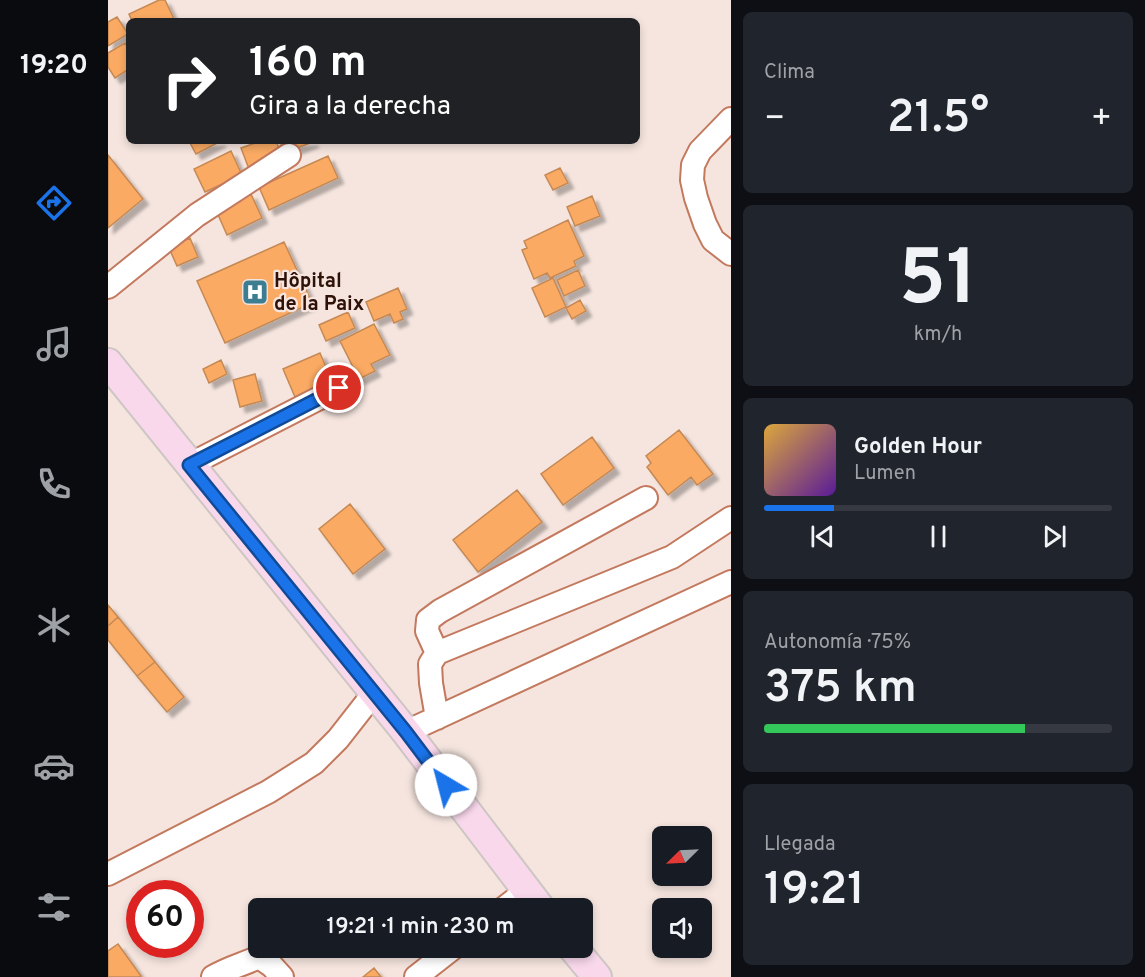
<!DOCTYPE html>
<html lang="es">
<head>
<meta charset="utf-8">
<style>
	:root { --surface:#171b24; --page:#20242c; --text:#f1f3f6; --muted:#9ea1a6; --line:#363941; --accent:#1a73e8 }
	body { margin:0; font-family:Overpass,sans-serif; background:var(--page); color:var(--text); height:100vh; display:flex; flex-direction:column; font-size:22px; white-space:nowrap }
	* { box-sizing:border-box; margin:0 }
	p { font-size:20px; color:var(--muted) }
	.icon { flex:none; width:33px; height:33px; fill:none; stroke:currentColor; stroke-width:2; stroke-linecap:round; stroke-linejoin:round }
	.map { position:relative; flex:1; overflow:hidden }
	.panel { display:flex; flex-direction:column; gap:12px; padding:12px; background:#0d0f14; width:414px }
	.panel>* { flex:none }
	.guide { position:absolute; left:18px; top:18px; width:514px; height:126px; border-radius:9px; box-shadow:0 3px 9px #0003; background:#202124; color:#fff; overflow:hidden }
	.needle { width:39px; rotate:246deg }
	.controls { position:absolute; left:544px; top:826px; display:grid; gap:12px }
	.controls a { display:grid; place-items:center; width:60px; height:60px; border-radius:9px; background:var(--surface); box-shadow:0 3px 9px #0003; font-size:30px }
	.speed { position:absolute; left:18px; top:880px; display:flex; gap:12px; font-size:30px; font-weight:700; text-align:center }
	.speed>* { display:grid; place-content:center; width:78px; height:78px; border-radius:50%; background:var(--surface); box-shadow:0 3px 9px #0003; line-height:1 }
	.speed .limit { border:9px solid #d22; background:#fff; color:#111 }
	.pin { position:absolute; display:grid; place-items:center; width:51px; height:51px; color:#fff; margin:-26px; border:3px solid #fff; border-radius:50%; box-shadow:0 2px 6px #0007 }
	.me { position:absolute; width:66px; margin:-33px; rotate:323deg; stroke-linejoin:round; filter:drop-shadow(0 0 4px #0008) }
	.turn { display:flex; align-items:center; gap:21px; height:126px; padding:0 24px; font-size:27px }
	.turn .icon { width:78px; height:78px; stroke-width:2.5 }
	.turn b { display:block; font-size:42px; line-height:51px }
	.big { font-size:45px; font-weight:600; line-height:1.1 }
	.panel .tile { flex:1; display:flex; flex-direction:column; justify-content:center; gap:9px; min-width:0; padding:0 21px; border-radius:9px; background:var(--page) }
	.panel .dial { align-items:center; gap:0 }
	.dial b { font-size:78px; line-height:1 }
	.song { display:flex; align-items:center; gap:18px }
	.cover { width:72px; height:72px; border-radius:9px; background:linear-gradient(135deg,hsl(40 70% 55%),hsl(270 70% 35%)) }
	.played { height:6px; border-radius:3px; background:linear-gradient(90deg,var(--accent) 20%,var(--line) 20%) }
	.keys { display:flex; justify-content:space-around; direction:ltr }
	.heat { display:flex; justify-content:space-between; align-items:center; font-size:33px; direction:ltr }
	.charge { height:9px; border-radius:4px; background:linear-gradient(90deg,#34c759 75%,var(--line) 0) }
	.trip { position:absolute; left:140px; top:898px; width:345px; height:60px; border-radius:9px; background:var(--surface); box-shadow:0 3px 9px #0003; font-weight:600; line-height:60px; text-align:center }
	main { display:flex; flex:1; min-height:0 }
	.tab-bar { display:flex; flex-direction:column; width:108px; justify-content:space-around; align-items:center; background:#090b0e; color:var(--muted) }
	.tab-bar .icon { width:42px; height:42px }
	.tab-bar .current { color:var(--accent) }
	.tab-bar b { font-size:27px; color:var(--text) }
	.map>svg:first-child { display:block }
</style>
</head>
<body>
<main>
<nav class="tab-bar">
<b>19:20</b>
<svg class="icon current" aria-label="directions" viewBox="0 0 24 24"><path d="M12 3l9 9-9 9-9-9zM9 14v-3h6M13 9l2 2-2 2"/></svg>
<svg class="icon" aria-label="music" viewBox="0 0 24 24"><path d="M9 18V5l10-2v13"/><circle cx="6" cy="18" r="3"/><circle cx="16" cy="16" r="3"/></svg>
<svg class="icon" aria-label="phone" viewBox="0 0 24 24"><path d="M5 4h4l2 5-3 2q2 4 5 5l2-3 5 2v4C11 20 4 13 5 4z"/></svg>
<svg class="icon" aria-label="climate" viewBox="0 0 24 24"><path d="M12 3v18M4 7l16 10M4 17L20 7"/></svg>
<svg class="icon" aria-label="car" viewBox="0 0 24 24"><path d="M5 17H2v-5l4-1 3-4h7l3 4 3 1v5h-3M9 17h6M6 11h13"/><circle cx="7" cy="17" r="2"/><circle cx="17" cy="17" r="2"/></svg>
<svg class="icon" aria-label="filters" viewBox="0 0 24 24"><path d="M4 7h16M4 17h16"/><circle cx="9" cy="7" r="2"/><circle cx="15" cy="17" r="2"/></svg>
</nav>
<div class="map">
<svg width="623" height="977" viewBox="0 0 623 977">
	<defs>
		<filter id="shadow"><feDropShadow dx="5.5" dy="5.5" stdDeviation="1.5" flood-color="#0004"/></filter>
	</defs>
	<rect width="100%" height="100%" fill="#f6e5df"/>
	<path fill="#faaa64" stroke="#c58954" stroke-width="1.5" filter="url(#shadow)" d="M51 0H57L67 21H24L21 14Z
		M9 17 20 34 0 46V22Z
		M17 43 21 49V69L7 78 0 67V53Z
		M81 141H113L88 154Z
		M153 141H168L174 156 141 169 133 148Z
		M172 141H205V142L176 153Z
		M123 151 134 175 97 192 86 169Z
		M0 155 35 199 0 228Z
		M220 156 230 178 161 210 151 187Z
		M452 168 460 183 445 190 437 175Z
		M143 194 154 218 119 235 108 210Z
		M484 196 492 216 467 226 459 207Z
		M460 220 476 256 466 261 468 266 442 278 439 273 426 279 414 250 419 248 416 241Z
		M82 238 90 257 69 266 61 248Z
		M176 242 204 303 117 343 89 281Z
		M470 270 477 286 456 296 449 280Z
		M445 278 458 307 437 317 424 288Z
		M290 288 299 309 292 312 295 319 286 323 282 314 266 321 258 302Z
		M472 300 478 311 464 319 458 308Z
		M240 312 247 328 218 341 211 325Z
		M266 324 282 355 263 364 267 371 251 379 232 341Z
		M212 353 224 381 187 397 175 369Z
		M113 360 119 374 101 383 95 369Z
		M147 374 154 401 132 407 125 380Z
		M571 430 605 474 589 485 583 477 560 495 539 467 543 463 538 456Z
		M484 437 506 468 455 505 433 474Z
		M409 490 434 522 370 572 345 540Z
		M242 504 277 549 245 574 211 529Z
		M0 605 10 617 0 626Z
		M10 617 47 662 29 676 0 640V626Z
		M47 662 76 697 59 712 29 676Z
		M10 944 33 976 31 977H0V951Z
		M266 968 273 977H255Z"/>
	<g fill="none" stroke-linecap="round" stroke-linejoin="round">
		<defs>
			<path id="minor" d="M623 119 592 151 585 165 584 180 588 198 597 224 605 240 623 254
				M0 287 89 215 181 155
				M81 465 231 388
				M329 653 319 631 320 620 332 611 538 498
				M329 718 323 683 322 664 329 653 564 557 623 518
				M298 732 623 582
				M0 874 160 792 206 763 230 739 266 693
				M395 909 418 891
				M105 977C120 968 136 964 151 957L164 966 174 977
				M308 977 345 948"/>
			<path id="major" d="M0 363 298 732 433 909
				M465 948 489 977"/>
		</defs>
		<use href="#minor" stroke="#c3795e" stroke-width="26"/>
		<use href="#major" stroke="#cdc6c3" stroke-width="32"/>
		<use href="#minor" stroke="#fff" stroke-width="22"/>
		<use href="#major" stroke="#f9d8ec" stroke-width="28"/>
	</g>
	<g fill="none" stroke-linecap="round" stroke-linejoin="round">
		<defs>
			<path id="route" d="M231 388 81 465 298 732 338 785"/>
		</defs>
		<use href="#route" stroke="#114b97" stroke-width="15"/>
		<use href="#route" stroke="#1a73e8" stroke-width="10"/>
	</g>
	<defs>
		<symbol id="hospital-square" viewBox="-11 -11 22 22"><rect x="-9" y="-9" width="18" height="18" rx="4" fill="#3d7d91" stroke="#f6e5df"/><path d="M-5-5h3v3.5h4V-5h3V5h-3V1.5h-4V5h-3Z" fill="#fff"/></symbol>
	</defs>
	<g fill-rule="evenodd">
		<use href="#hospital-square" x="132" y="277" width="30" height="30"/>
	</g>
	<g text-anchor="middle" stroke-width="4.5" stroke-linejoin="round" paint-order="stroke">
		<g font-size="20" font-weight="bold" fill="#2e1107" stroke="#f6e5df" text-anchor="start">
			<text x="166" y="287">Hôpital<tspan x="166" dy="23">de la Paix</tspan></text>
		</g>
	</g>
</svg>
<div class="controls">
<a><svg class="needle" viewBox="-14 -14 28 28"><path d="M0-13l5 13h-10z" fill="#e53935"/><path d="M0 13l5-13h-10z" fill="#9ea1a6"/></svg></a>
<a><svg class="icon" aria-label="sound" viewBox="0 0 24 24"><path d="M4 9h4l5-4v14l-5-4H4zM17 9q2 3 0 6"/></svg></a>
</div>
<div class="speed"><div class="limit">60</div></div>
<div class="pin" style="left:231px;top:388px;background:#d93025"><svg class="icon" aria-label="arrive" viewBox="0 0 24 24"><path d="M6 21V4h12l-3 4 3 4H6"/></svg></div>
<svg class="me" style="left:338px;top:785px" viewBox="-20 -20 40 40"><circle r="19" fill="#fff"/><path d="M0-13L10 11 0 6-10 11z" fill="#1a73e8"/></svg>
<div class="trip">19:21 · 1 min · 230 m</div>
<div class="guide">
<div class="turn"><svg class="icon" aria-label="right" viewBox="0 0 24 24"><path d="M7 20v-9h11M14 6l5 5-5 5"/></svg><div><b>160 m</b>Gira a la derecha</div></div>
</div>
</div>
<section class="panel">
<div class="tile"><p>Clima</p>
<div class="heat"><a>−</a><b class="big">21.5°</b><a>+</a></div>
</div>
<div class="tile dial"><b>51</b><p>km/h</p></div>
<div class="tile">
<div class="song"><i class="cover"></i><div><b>Golden Hour</b><p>Lumen</p></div></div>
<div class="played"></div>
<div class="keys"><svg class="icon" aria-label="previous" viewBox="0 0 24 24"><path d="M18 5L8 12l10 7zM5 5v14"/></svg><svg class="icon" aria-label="pause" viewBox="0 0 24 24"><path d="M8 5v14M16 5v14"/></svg><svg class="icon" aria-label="next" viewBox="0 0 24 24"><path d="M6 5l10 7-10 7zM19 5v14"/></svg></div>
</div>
<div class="tile"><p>Autonomía · 75%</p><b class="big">375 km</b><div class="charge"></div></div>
<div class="tile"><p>Llegada</p><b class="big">19:21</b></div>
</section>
</main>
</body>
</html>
